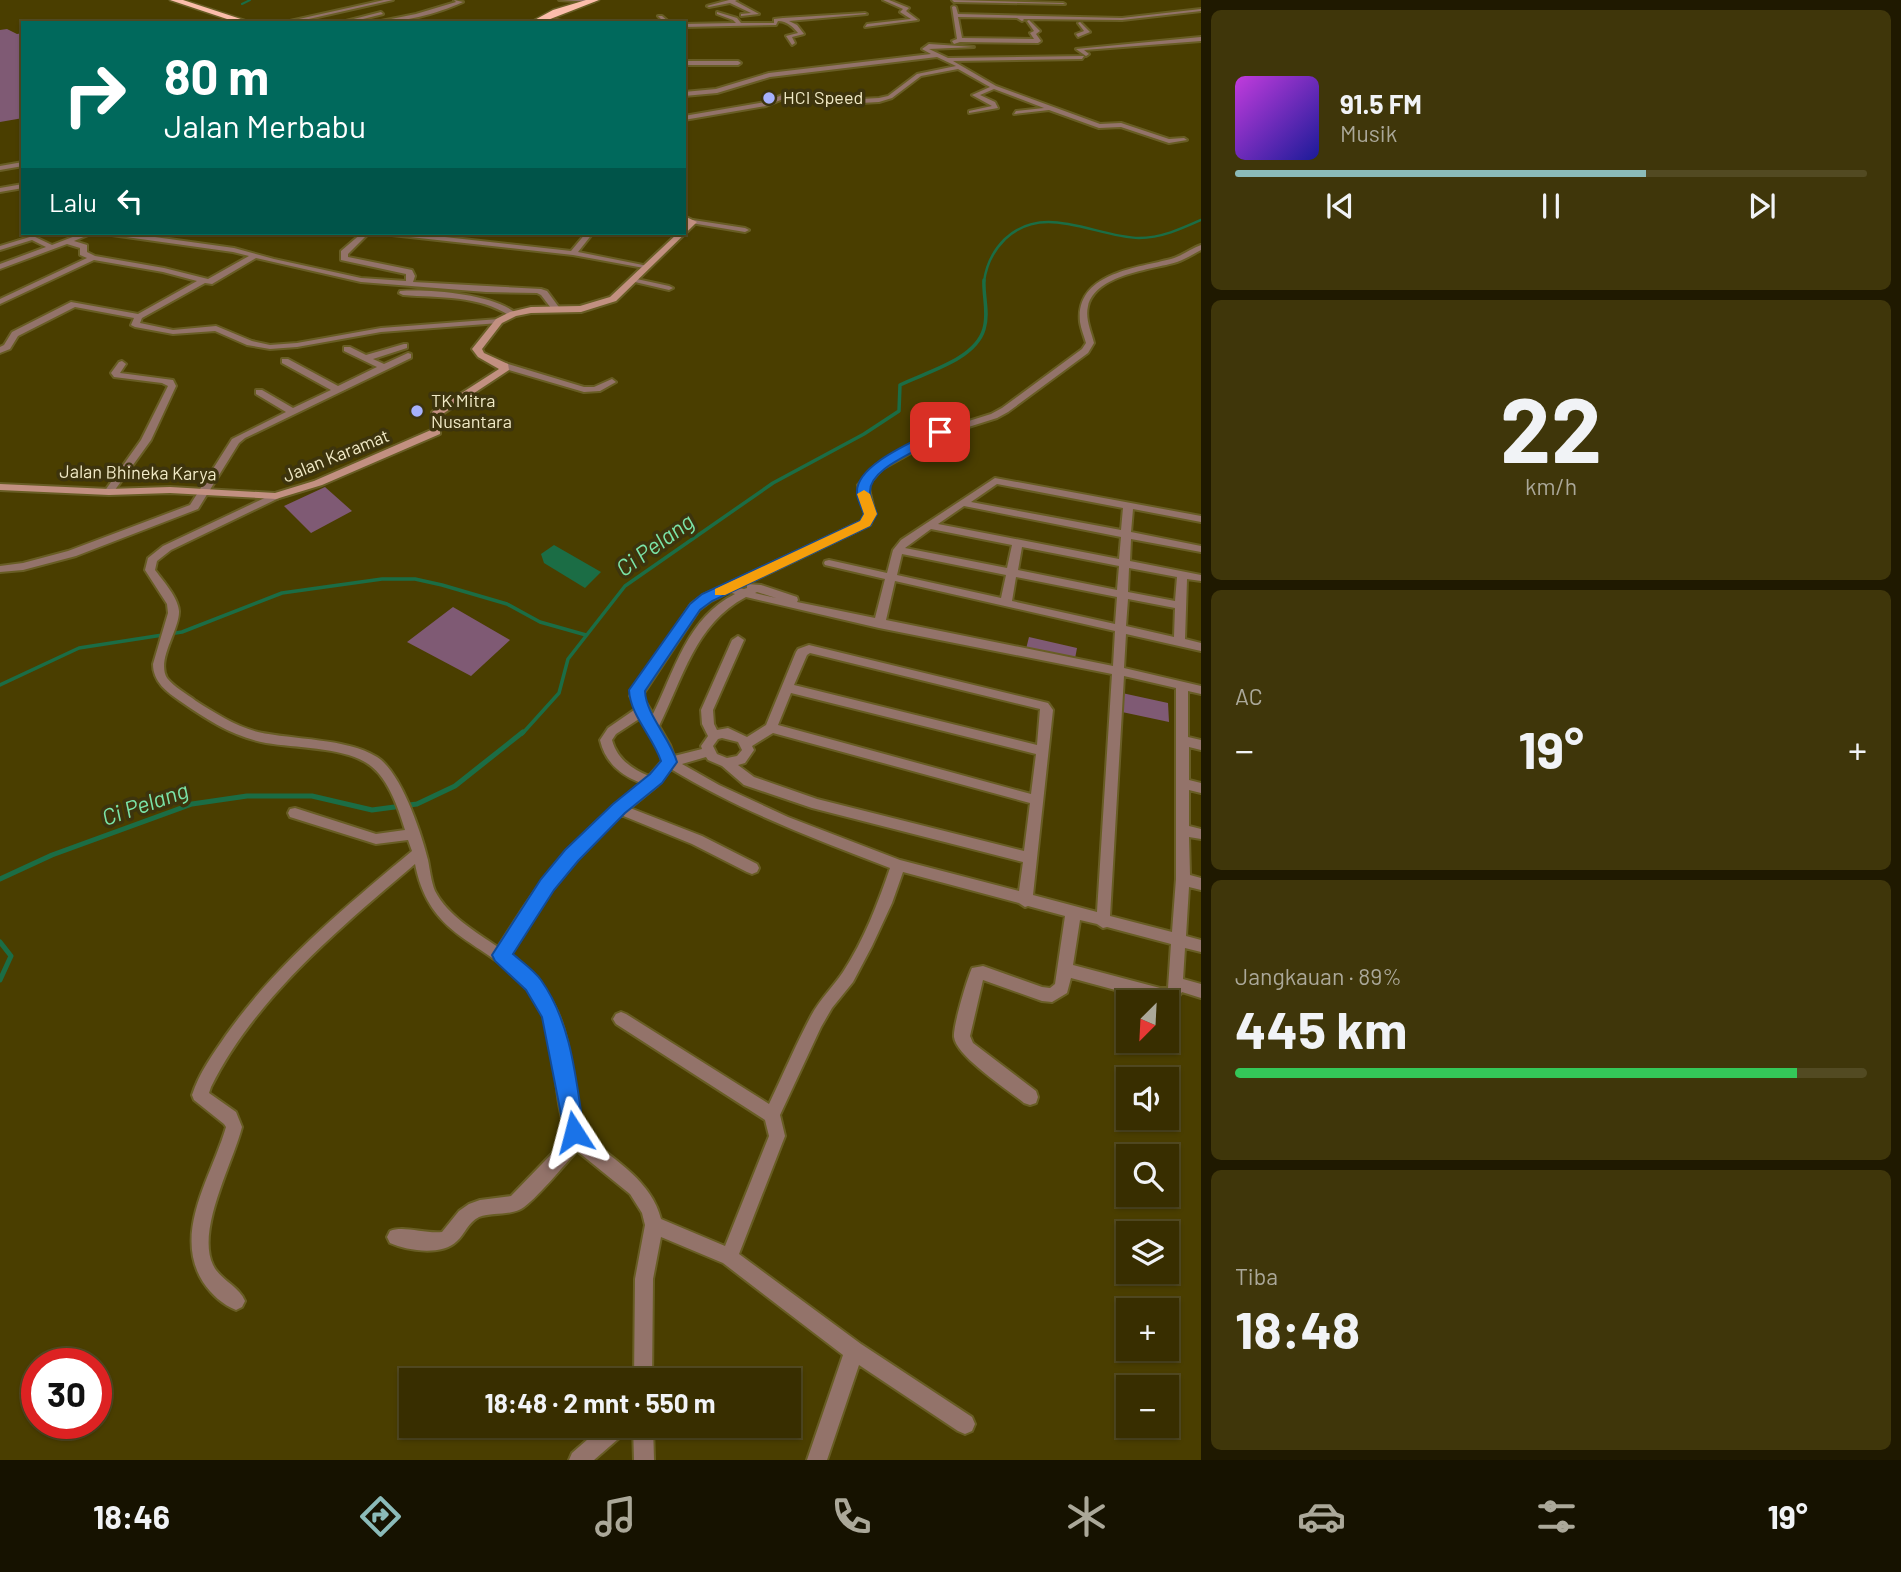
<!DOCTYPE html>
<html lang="id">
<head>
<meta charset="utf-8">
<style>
	:root { --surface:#382e00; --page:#3f360a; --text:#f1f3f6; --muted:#aba899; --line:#524a22; --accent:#8bbbb9 }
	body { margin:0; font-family:Barlow,sans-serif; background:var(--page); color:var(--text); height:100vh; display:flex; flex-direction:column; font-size:26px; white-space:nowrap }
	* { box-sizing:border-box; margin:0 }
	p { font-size:23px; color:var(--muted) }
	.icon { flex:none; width:38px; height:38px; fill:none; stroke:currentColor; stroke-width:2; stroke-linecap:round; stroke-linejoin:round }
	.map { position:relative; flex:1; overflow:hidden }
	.details { display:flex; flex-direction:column; gap:10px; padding:10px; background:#1f1900; width:700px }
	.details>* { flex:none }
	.hud { position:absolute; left:21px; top:21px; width:665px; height:214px; border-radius:0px; box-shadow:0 2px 5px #0004,0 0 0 2px var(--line); background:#00695c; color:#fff; overflow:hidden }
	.needle { width:46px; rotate:204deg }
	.fabs { position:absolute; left:1116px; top:990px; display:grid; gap:14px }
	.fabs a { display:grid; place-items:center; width:63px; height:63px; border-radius:0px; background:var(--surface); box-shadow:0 2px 5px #0004,0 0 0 2px var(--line); font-size:35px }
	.speed { position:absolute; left:21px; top:1348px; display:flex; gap:14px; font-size:35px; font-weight:700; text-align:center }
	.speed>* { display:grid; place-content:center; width:91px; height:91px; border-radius:50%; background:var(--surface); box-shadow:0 2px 5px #0004,0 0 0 2px var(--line); line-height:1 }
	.speed .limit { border:10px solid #d22; background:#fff; color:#111 }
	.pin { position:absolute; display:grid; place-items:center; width:60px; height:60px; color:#fff; margin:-30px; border-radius:14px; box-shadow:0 4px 10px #0006 }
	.me { position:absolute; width:77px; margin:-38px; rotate:351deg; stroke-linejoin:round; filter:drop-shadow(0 0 5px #0008) }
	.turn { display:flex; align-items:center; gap:24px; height:147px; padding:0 28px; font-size:32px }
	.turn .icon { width:91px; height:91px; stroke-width:2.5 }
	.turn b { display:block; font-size:49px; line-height:60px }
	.then { display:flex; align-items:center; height:66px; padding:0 28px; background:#0003; gap:14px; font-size:26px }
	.big { font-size:52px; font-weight:700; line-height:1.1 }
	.details .card { flex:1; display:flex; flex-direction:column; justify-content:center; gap:10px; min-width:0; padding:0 24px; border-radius:10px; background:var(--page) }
	.details .dial { align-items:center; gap:0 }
	.dial b { font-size:91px; line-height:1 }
	.song { display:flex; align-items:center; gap:21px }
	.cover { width:84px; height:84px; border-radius:10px; background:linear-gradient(135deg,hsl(290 70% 55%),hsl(240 70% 35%)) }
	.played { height:7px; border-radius:4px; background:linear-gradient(90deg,var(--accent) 65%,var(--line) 65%) }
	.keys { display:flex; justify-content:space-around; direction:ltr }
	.heat { display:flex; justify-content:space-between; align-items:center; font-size:38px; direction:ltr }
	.charge { height:10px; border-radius:5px; background:linear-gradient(90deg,#34c759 89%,var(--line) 0) }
	.trip { position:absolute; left:399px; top:1368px; width:402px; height:70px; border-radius:0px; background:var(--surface); box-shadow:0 2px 5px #0004,0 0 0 2px var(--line); font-weight:700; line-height:70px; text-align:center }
	.tabs { display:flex; height:112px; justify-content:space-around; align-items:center; background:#161200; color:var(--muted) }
	.tabs .icon { width:49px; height:49px }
	.tabs .on { color:var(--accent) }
	.tabs b { font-size:32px; color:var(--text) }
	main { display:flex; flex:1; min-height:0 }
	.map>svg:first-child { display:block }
</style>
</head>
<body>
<main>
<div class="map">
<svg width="1201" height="1460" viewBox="0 0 1201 1460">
	<rect width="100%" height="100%" fill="#4a3e00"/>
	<path fill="#7f5a74" d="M7 29 17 34 23 33V118L0 122V30Z
		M325 487 352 511 311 533 284 506Z
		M453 607 510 640 471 676 407 642Z
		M1029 637 1077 648 1074 664 1025 653Z
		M1122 693 1168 703 1169 722 1122 712Z"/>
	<path fill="#1b6d45" d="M554 545 601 572 585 588 544 563 541 554Z"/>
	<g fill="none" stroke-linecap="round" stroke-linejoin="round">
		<path stroke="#1b6d45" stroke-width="2" d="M242 4 250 0"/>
		<path stroke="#1b6d45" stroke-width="2.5" d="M984 282C986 265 993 251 1005 239 1044 202 1095 237 1139 238 1161 238 1181 229 1201 220"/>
		<path stroke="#1b6d45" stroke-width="3.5" d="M0 685 79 648 182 632 282 593 382 579H415L442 585 507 604 540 622 586 635
			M522 734 559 693 568 659 625 586 773 483 864 434 899 411 900 385C926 372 975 360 984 329 989 313 983 296 984 280"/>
		<path stroke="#1b6d45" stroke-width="5" d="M0 879 52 855 192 804 247 796H312L372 810 417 804 455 786 523 732
			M0 942 11 956 0 980"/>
		<defs>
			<path id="street" d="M384 0H393L291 23H281Z
				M454 0 463 2C437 14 401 23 371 23L416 14 456 2Z
				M559 0H595V1L593 2Z
				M729 0H737L735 1 759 14 741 16V14L751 13 730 3 709 7 707 6Z
				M883 0H889L909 8 906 11 918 20 865 27 867 24 911 19 900 12 903 9Z
				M952 0 1063 3 1065 4 954 2Z
				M954 6 956 7 958 14 1122 18 1201 9V11L1122 20 1023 19 1024 20 1022 21 1017 18 958 17 962 38 1034 39 1030 33 1034 31 1027 21 1029 20 1040 31 1036 34 1041 41 1038 43 960 42 954 44 952 41 957 39 952 7Z
				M381 12 383 14 347 23 342 22Z
				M717 12 737 18 741 23H774V19L783 18 865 13 867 14 789 21 797 25 804 34 792 37 795 43 792 45 786 36 798 33C793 27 787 21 778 21L776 25 684 27V24L736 23 733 20 717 14Z
				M658 16H662L670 23H665Z
				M543 17 566 22V23L541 19Z
				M579 21 584 23H577Z
				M1080 22 1090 32 1078 37 1076 34 1084 31 1078 23Z
				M1201 37V41L1084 50 1089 54 1086 56 1076 49Z
				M929 44 974 47 929 49 948 58 1084 56 1082 59 953 61 996 86 1100 124 1121 123 1169 139 1184 138 1187 140 1169 143 1121 127 1099 128 1049 110 1014 114 1016 111 1044 108 994 89 980 95 995 102 998 108 969 113V111L992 106 972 95 990 87 958 69 921 76 892 98 879 102 843 104 818 98 788 97 766 106 684 120V116L765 102 787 93 818 94 843 100 879 98 888 96 917 74 956 66 937 57 770 77 717 93 684 96V92L716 89 769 73 931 54 922 49Z
				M684 61H738L741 63 738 65H684Z
				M23 162V166L0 170V166Z
				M23 184V188L0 192V188Z
				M693 220 745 228 749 230 745 232 691 223V221Z
				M83 233H93L74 241 87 245V252L95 256 164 268 208 279 249 256 233 252 112 235 108 233H126L234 248 274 259 361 278 406 281V274L341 260V251L362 233H369L348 254V257L412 270 415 276 413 282 541 289 547 291 561 310 554 312 541 295 537 293 486 292 361 282 256 258 212 284 205 283 142 318 140 323 173 330 216 326 252 341 270 345 297 343 381 328 499 319 503 321 499 323 381 332 297 347 270 349 247 345 215 331 173 334 135 327 131 325 134 318 75 307 18 336 10 349 0 353V347L4 345 12 332 71 302 138 314 197 281 163 272 94 260 0 304V299L87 258 80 255V248L67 244 0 269V264L46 247 32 240 0 250V246L33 236 52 245Z
				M388 233H409L571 251 586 233H593L578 252 648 266 644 268 573 255 392 235Z
				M1201 245V250C1193 254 1186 259 1177 262 1151 270 1096 274 1088 306 1085 319 1091 331 1094 343L1088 353 1008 412 997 418 943 435 882 469 868 485 875 514 870 525 738 588 744 589 747 588V584L761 585 797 597 798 600 797 602 875 618 885 579 825 565 824 563 825 561 829 560 887 573 893 550 901 540 995 478 1201 516V522L1133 509 1131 532 1201 546V552L1131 539 1130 561 1201 575V581L1187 579 1185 639 1201 643V651L1126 634 1124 668 1201 686V694L1188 691V737L1201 740V750L1189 747V780L1201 783V793L1189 790V826L1201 829V839L1189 837 1190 875 1201 878V890L1189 887 1186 936 1201 940V952L1185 948 1183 979 1201 984V998L1182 992 1176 1000 1160 1002 1071 978 1067 993 1052 1002 1042 1001 983 980 970 1036 973 1043 1036 1091 1038 1097 1036 1103 1030 1105 1024 1103C1008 1090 956 1056 954 1037 953 1026 967 979 972 968L983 966 1042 987 1050 988 1055 984 1065 916 1028 906 1025 907 1019 903 903 872 892 903 872 946 853 982 832 1008 821 1027 780 1115 785 1136 739 1254 861 1344 972 1417 975 1424 972 1431 965 1434 958 1431 859 1365 827 1460H807L843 1355 723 1263 661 1237 653 1279 652 1381H634L635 1279 645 1225 642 1213 630 1194 577 1151C565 1164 535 1201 521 1209 507 1216 492 1212 479 1217 468 1222 465 1234 457 1241 442 1256 408 1251 390 1243L387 1237 390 1231C403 1225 425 1234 442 1232L459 1211 469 1204 480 1200 511 1196 568 1137C548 1088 564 1031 527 988 484 939 430 940 415 864 341 927 255 998 211 1087L209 1093 236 1112 242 1127C233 1163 196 1230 213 1265 220 1280 239 1286 245 1301L242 1307 236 1310C223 1305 211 1294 203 1282 172 1233 212 1176 226 1127L224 1124 194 1100 192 1095C199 1073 213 1054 226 1035 277 963 345 907 412 851L408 840 376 844 290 817 288 813 290 809 295 808 376 834 405 830C398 807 387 774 365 762 339 747 296 748 266 743 234 737 207 720 180 701 167 692 153 682 153 664L168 613 167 604 145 570 148 558 163 546 273 494H279V498L171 550 157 561 155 570C163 581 178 597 179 611 180 629 156 660 167 678 174 687 187 694 196 701 215 713 235 726 258 732 293 740 347 738 377 757 401 772 421 832 428 860 430 870 431 881 435 891 448 916 476 932 498 947 513 924 527 900 544 879 571 843 606 812 641 783 620 775 605 762 600 740L608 728 637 708 630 696 691 604 703 595 723 586 862 521 865 514 858 485 876 465 937 431 991 414 1002 408 1082 349 1086 343C1084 336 1081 329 1080 322 1075 273 1137 268 1171 259 1182 256 1190 249 1201 245ZM997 484 1123 508 1121 530 971 502ZM964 506 1121 537 1119 559 938 524ZM931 529 1012 545 1007 568 905 548ZM1022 547 1119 566 1117 590 1018 570ZM902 554 1006 575 1001 598 897 575ZM1129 568 1177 577 1175 601 1128 592ZM1016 577 1117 597 1115 624 1012 601ZM895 581 1115 631 1113 666 886 620ZM729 592 735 594C687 618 675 670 653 714L642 696 699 610 711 601ZM757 592 776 598 755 593ZM746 597 879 628 1112 674 1097 912 1033 895 1053 710 1048 703 809 645 798 649 796 652 766 725 747 737 728 728 717 730 714 724 713 710 744 640 738 636 732 640 701 710 702 724 708 736 701 746 702 749 674 756 670 745 659 726C683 678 695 624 746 597ZM1128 599 1175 608 1174 637 1126 626ZM810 653 1040 709 1037 745 794 685 807 655ZM1124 676 1176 688V879L1172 932 1110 916ZM791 693 1036 754 1031 794 778 725ZM642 717 648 731 650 732 658 745 662 761 649 776C632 769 617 759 612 740L616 734ZM773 733 1030 803 1024 851 817 799 754 777 738 765 745 763 754 750 752 746ZM722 738 738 742 742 750 737 756 727 758 717 754 713 746 718 739ZM706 757 708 760 722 766 744 785 812 808 1023 862 1019 891 900 860 788 817 719 785 682 764ZM671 769C740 811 815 839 890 868 878 903 864 940 843 972 833 987 820 999 811 1016 796 1044 783 1075 769 1104L626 1014 621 1012 616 1014 613 1019 616 1024 765 1120 769 1136 725 1246 661 1219C652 1182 616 1161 588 1138 577 1123 576 1104 574 1086 567 1027 559 993 509 954L553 888 576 860 621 815 692 844 747 872 752 874 757 872 759 868 757 864 702 836 630 808 657 786ZM1080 920 1097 924 1103 928 1107 927 1171 944 1168 988H1160L1073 965Z
				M632 278 669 286 673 288 669 290 635 282 631 280Z
				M400 291C430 289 494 294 517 314L510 316C479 295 439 298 403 295L399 293Z
				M404 344H407V348L373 359 384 364 408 353 411 354V358L245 438 239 443 198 509 76 556 23 570 0 572V566L23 563 68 551 190 505 232 439 286 412 256 394V390H262L293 408 331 390 282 363V359H288L338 386 377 367 344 351V347H350L366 355Z
				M122 361 126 364 120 373 173 380 176 386 151 440 112 494 109 495 104 492 141 440 168 386 162 383 114 377 111 373 119 362Z
				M505 363 584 387H594L612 379 616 382 600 391 584 392 502 368V364Z
				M603 1426H628L625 1433 594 1460H569L572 1453Z
				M633 1426H653L654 1460H634Z"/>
			<path id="secondary" d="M684 216 697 222 616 301 581 312 531 313 516 316 502 323 482 349 484 353 508 364 509 370 441 415 440 434 322 485 276 499 170 493 109 495 0 490V484L109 489 170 487 275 493 314 481 431 430 432 412 499 369 478 357 472 349 496 319 510 312 531 307 580 306 610 297 678 233H684V226L688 223 684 221Z"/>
			<path id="highway" d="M170 0H183L253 23H239Z
				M586 0H599L540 23H529L553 10Z"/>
		</defs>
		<use href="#street" stroke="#685d24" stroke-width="4"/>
		<use href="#secondary" stroke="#685d24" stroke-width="4"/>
		<use href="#highway" stroke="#685d24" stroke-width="3"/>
		<use href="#street" fill="#93736a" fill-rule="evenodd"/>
		<use href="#secondary" fill="#c29081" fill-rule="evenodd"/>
		<use href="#highway" fill="#fbbdab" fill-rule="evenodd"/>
	</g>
	<path fill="#1a73e8" stroke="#114b97" stroke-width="2" d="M936 430 946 432C929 449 868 465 870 493 870 499 875 508 877 514L870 526 712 601 700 610 645 691C646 715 670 738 677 762L662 783 625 813 578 861 554 890 513 954C522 962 534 970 541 980 572 1024 576 1080 584 1132L581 1140 574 1143 566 1140 542 1017 526 990 495 961 492 955 541 879 565 850 613 804 650 774 661 761C653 737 630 715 629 690L690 604 702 594 860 521 864 514C862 508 857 499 857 493 855 465 915 441 936 430Z"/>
	<path fill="#f59e0b" d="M864 490 870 494 877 514 870 526 725 595H715V589L860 521 864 514 857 494Z"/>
	<g fill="#a6b1fc" stroke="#3d340d" stroke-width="2.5">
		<circle cx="769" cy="98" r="7"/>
		<circle cx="417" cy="411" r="7"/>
	</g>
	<g text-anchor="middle" stroke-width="7" stroke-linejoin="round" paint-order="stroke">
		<g font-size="18" fill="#f1eac6" stroke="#3d340d" text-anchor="start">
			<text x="783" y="104">HCI Speed</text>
			<text x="431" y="407">TK Mitra<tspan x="431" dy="21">Nusantara</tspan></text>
		</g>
		<g font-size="18" fill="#f1eac6" stroke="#3d340d">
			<text transform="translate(336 456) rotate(-22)" y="6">Jalan Karamat</text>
			<text transform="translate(138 473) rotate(1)" y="6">Jalan Bhineka Karya</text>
		</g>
		<g font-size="23" font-style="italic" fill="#7be4a8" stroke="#3d340d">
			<text transform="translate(655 545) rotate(-36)" y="8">Ci Pelang</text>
			<text transform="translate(145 804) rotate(-19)" y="8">Ci Pelang</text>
		</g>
	</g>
</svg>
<div class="fabs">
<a><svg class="needle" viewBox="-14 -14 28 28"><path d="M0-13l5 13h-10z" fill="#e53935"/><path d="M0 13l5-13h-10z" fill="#aba899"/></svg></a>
<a><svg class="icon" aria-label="sound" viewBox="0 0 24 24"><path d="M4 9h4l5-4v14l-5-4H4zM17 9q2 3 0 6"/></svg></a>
<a><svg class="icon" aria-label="search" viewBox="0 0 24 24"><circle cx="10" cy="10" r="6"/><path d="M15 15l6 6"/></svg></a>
<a><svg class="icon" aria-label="layers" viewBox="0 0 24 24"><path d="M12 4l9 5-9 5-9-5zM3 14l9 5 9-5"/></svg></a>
<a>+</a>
<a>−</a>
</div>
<div class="speed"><div class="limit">30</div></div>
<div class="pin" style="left:940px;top:432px;background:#d93025"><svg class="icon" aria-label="arrive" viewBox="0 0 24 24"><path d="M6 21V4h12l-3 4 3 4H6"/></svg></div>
<svg class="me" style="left:574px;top:1132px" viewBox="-20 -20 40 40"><path d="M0-17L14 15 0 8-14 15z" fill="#1a73e8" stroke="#fff" stroke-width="4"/></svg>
<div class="trip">18:48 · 2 mnt · 550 m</div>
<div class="hud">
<div class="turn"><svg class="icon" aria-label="right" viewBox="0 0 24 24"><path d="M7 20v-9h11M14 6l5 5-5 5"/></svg><div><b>80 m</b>Jalan Merbabu</div></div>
<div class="then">Lalu<svg class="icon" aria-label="left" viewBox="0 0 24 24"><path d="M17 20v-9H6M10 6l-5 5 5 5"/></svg></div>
</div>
</div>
<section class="details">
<div class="card">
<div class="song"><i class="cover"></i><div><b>91.5 FM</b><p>Musik</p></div></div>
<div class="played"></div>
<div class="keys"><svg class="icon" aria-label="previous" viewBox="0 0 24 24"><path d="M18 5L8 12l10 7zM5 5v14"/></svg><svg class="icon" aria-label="pause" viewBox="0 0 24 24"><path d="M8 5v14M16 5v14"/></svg><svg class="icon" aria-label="next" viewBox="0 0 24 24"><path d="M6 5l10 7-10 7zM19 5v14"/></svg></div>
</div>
<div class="card dial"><b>22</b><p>km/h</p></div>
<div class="card"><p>AC</p>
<div class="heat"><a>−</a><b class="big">19°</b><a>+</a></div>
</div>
<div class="card"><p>Jangkauan · 89%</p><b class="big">445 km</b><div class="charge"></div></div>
<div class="card"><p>Tiba</p><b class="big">18:48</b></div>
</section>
</main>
<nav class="tabs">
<b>18:46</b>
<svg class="icon on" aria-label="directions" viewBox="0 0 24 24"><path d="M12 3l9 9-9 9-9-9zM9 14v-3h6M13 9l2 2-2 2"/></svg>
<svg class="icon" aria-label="music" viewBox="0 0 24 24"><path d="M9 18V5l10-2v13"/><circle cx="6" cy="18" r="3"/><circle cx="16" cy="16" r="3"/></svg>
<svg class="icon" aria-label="phone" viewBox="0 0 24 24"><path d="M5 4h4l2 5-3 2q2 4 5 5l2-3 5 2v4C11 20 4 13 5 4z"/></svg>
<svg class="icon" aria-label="climate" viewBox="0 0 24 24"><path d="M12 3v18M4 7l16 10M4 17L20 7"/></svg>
<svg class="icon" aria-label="car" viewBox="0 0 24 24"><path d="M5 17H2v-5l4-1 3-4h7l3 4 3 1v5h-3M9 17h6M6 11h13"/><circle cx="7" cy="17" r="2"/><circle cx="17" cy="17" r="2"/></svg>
<svg class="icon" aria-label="filters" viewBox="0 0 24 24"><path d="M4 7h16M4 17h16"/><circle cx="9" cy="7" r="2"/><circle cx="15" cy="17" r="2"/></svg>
<b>19°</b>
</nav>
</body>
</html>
